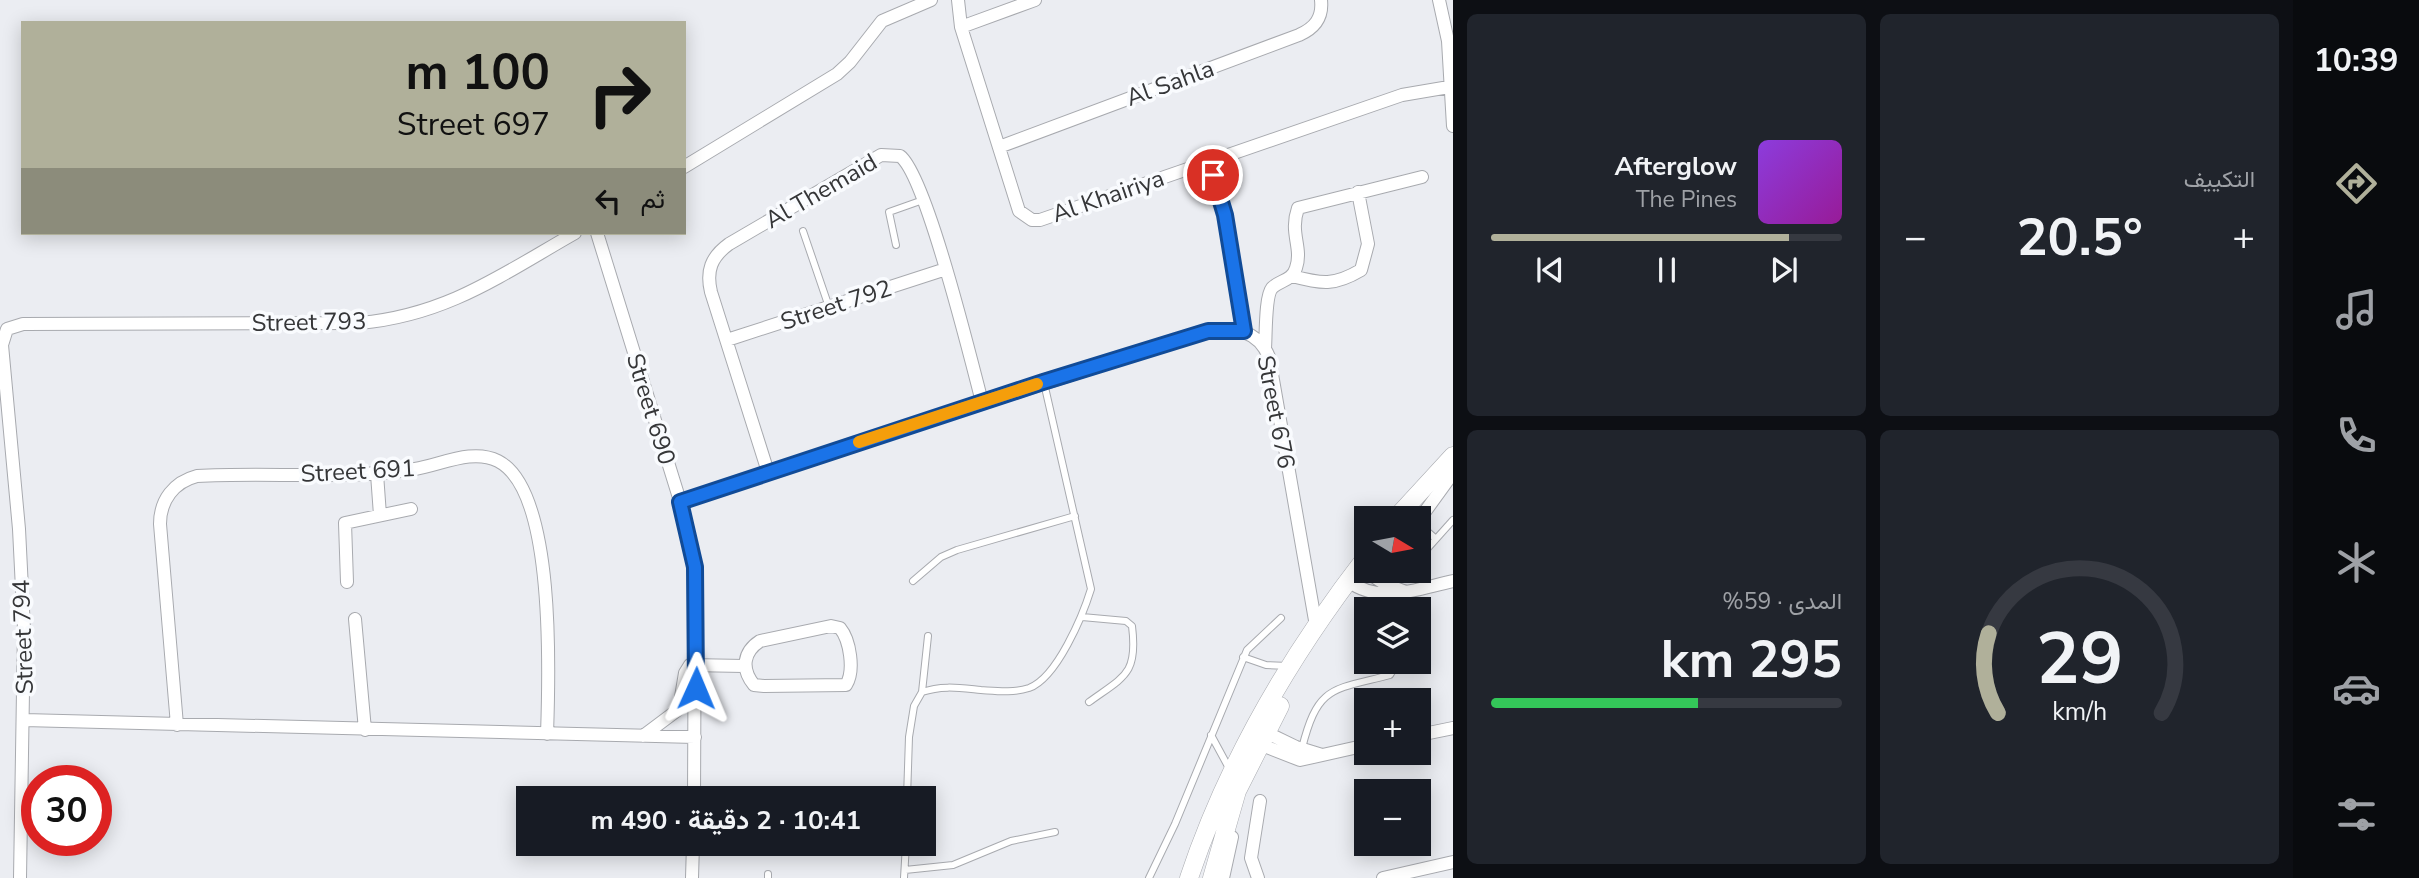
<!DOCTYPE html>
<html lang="ar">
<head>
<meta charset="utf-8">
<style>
	:root { --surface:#171b24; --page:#20242c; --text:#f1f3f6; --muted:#9ea1a6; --line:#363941; --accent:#b0b09a }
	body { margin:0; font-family:"Nunito Sans",Vazirmatn,sans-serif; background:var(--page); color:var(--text); direction:rtl; height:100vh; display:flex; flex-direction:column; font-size:26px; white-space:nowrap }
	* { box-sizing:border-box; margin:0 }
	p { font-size:23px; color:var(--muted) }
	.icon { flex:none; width:38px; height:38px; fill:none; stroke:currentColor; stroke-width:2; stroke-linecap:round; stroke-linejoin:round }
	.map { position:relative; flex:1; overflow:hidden; direction:ltr }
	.drawer { display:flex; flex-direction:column; gap:14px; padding:14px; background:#0d0f14; width:840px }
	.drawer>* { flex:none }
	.top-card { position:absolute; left:21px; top:21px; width:665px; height:214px; border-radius:0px; box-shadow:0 4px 18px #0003; direction:rtl; background:#b0b09a; color:#111; overflow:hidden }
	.needle { width:46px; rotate:100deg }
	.fabs { position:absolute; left:1354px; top:506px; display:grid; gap:14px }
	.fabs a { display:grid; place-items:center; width:77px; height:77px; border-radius:0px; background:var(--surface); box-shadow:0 4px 18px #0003; font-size:35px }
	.speed { position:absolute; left:21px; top:765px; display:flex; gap:14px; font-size:35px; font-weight:700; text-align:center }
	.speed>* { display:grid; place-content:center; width:91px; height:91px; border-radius:50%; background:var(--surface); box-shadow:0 4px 18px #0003; line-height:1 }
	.speed .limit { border:10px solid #d22; background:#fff; color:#111 }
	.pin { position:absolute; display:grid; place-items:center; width:60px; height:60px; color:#fff; margin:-30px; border:4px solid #fff; border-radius:50%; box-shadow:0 2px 7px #0007 }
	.me { position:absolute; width:77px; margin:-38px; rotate:1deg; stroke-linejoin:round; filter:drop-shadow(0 0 5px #0008) }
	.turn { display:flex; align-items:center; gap:24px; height:147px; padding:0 21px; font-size:32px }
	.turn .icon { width:91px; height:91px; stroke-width:2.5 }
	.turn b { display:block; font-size:49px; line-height:60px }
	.then { display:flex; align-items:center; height:66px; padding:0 21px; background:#0003; gap:14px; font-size:26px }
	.big { font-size:52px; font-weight:700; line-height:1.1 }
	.drawer .tile { flex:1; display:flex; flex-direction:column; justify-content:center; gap:10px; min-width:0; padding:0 24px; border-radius:10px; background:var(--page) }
	.drawer .dial { align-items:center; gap:0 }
	.dial svg { height:182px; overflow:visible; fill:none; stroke:var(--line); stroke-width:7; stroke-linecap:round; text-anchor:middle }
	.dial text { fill:var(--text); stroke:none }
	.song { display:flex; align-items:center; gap:21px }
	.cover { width:84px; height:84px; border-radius:10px; background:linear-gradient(135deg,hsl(270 70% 55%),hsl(300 70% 35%)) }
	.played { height:7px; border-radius:4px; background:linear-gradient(90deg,var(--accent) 85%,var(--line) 85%) }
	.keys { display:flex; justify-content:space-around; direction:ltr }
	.heat { display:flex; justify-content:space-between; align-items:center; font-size:38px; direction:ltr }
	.charge { height:10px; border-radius:5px; background:linear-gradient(90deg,#34c759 59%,var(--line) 0) }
	.drawer .tiles { flex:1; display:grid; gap:14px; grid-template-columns:repeat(2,1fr) }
	.trip { position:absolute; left:516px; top:786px; width:420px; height:70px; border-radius:0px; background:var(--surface); box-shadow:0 4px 18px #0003; font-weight:700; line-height:70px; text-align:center; direction:rtl }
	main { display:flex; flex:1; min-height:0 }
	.menu { display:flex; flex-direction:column; width:126px; justify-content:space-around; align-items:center; background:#090b0e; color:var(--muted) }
	.menu .icon { width:49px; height:49px }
	.menu .active { color:var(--accent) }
	.menu b { font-size:32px; color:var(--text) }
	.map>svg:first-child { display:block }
</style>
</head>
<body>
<main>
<nav class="menu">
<b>10:39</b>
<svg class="icon active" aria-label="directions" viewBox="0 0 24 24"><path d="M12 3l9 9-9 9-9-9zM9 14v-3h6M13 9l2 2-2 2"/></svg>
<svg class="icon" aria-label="music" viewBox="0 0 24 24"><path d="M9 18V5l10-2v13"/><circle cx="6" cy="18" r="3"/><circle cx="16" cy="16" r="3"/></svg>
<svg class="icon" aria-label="phone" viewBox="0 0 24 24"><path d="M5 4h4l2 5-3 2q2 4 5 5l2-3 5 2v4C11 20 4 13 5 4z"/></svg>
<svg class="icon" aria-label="climate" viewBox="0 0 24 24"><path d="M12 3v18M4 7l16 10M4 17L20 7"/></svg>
<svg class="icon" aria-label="car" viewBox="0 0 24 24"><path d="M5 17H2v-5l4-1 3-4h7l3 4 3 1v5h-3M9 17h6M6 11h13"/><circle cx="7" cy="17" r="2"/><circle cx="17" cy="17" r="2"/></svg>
<svg class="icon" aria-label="filters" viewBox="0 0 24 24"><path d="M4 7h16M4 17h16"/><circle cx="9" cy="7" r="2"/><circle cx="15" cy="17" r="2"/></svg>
</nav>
<section class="drawer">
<div class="tiles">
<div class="tile"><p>التكييف</p>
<div class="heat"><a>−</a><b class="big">20.5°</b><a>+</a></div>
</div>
<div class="tile">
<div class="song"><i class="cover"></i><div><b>Afterglow</b><p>The Pines</p></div></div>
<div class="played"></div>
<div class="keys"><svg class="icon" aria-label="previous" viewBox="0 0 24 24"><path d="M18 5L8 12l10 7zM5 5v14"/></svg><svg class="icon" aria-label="pause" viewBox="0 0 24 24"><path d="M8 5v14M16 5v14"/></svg><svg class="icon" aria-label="next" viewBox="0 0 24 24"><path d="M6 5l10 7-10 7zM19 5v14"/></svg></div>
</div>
<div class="tile dial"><svg viewBox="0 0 100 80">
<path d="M14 69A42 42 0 1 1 86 69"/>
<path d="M14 69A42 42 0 0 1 10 34" stroke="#b0b09a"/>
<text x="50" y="56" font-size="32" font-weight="700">29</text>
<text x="50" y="72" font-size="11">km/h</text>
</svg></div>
<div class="tile"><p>المدى · 59%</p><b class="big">295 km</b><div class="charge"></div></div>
</div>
</section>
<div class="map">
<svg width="1453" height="878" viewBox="0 0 1453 878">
	<rect width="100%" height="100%" fill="#ebedf2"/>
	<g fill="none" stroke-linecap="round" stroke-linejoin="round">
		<defs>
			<path id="lane" d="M1210 161 1225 215 1244 331
				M803 231 829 307
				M896 245 889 212 923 200
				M1419 524 1436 539
				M1419 558 1453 520
				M913 581 941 557 957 550 1075 516
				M1386 596 1389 609
				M1082 617 1126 621 1132 626C1138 674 1125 676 1089 702
				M1243 657 1266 665 1288 666
				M922 692C942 685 960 688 981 690 997 691 1013 693 1029 688 1057 678 1083 615 1091 589L1044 383
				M1211 735 1230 770
				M1302 748C1318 685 1332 690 1390 675L1398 662
				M907 798 909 737 914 706 922 692 928 636
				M905 870 953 865 1011 841 1055 832
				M768 874V878
				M904 878 906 844
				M1149 878 1175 824 1247 650 1281 618"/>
			<path id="street" d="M958 0 961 27 1019 211 1032 220H1040L1402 95 1449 87
				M1439 0 1448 41 1453 126
				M961 27 1035 0
				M999 147 1299 35C1315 28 1323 18 1321 0
				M684 167 837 74 850 62 882 21 931 0
				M597 233 680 501 695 567 694 798
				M1292 276C1322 284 1334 286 1361 270L1368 244 1358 192
				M727 340 946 269
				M1265 348C1266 336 1265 296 1272 288 1280 280 1292 281 1296 268 1303 247 1289 234 1298 208L1422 177
				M768 472 711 292C706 271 711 257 729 244L881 155 900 156C926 175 971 360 982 402
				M377 474 380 515
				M680 501 1207 331C1235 327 1258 330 1269 357L1316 626
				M1419 520 1453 473
				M1359 567 1385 584 1406 592
				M1348 581C1381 605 1417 589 1453 581
				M347 582 345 523 411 509
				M355 619 365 730
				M831 626 840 628C850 640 855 671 846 685L764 686 754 685C741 669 743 652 760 641Z
				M24 720 695 737
				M177 725 160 524C160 500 174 482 197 476 270 472 343 480 415 469 441 465 472 448 498 461 556 491 549 677 547 734
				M1261 730 1296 747 1322 755
				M1419 735 1453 728
				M643 736 679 709 685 673 690 665 744 666
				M1254 742 1300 760 1367 745
				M20 878 24 629 19 529 2 345 7 329 23 324 360 323C447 315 501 275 575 233
				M692 878 693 844
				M1223 878 1232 837
				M1258 878 1251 858 1260 801
				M1383 878 1453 862"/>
			<path id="secondary" d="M1396 518 1453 456
				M1189 878C1228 761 1291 654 1367 556
				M1212 878 1237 791 1280 706"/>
		</defs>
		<use href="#lane" stroke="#a8aaaf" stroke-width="8"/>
		<use href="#street" stroke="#a8aaaf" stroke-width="14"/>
		<use href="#secondary" stroke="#a8aaaf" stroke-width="19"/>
		<use href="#lane" stroke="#fff" stroke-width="6"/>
		<use href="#street" stroke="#fff" stroke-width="12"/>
		<use href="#secondary" stroke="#fff" stroke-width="18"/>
	</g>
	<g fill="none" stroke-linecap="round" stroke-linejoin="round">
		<defs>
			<path id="route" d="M696 688 695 567 680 502 1043 382 1208 331H1244L1225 215 1213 175"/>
		</defs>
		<use href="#route" stroke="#114b97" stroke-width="18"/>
		<use href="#route" stroke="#1a73e8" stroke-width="12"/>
		<path stroke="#f59e0b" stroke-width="12" d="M859 442 1037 384"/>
	</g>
	<g text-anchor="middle" stroke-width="7" stroke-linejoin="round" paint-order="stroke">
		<g font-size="24" fill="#353638" stroke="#f9fbfe">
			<text transform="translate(1170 83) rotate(-20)" y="8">Al Sahla</text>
			<text transform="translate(821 191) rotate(-30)" y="8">Al Themaid</text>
			<text transform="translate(1108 196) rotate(-19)" y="8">Al Khairiya</text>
			<text transform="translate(836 305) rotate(-18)" y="8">Street 792</text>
			<text transform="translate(309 322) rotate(-1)" y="8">Street 793</text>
			<text transform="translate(651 409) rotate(73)" y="8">Street 690</text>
			<text transform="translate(1276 412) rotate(79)" y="8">Street 676</text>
			<text transform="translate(358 471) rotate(-3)" y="8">Street 691</text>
			<text transform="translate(23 637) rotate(-92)" y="8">Street 794</text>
		</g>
	</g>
</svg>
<div class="fabs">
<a><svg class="needle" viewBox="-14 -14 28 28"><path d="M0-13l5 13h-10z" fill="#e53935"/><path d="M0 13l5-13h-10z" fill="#9ea1a6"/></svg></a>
<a><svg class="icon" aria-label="layers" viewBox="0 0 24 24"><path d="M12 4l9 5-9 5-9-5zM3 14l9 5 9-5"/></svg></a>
<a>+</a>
<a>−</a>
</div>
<div class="speed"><div class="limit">30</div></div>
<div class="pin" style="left:1213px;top:175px;background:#d93025"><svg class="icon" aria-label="arrive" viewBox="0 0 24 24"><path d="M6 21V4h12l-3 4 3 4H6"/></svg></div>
<svg class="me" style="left:696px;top:688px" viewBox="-20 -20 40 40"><path d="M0-17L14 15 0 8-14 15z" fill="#1a73e8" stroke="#fff" stroke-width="4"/></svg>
<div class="trip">10:41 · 2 دقيقة · 490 m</div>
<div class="top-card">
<div class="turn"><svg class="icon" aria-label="right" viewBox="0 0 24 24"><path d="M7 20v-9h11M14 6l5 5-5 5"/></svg><div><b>100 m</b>Street 697</div></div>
<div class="then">ثم<svg class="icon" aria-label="left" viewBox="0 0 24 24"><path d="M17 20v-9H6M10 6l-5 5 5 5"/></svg></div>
</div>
</div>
</main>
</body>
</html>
